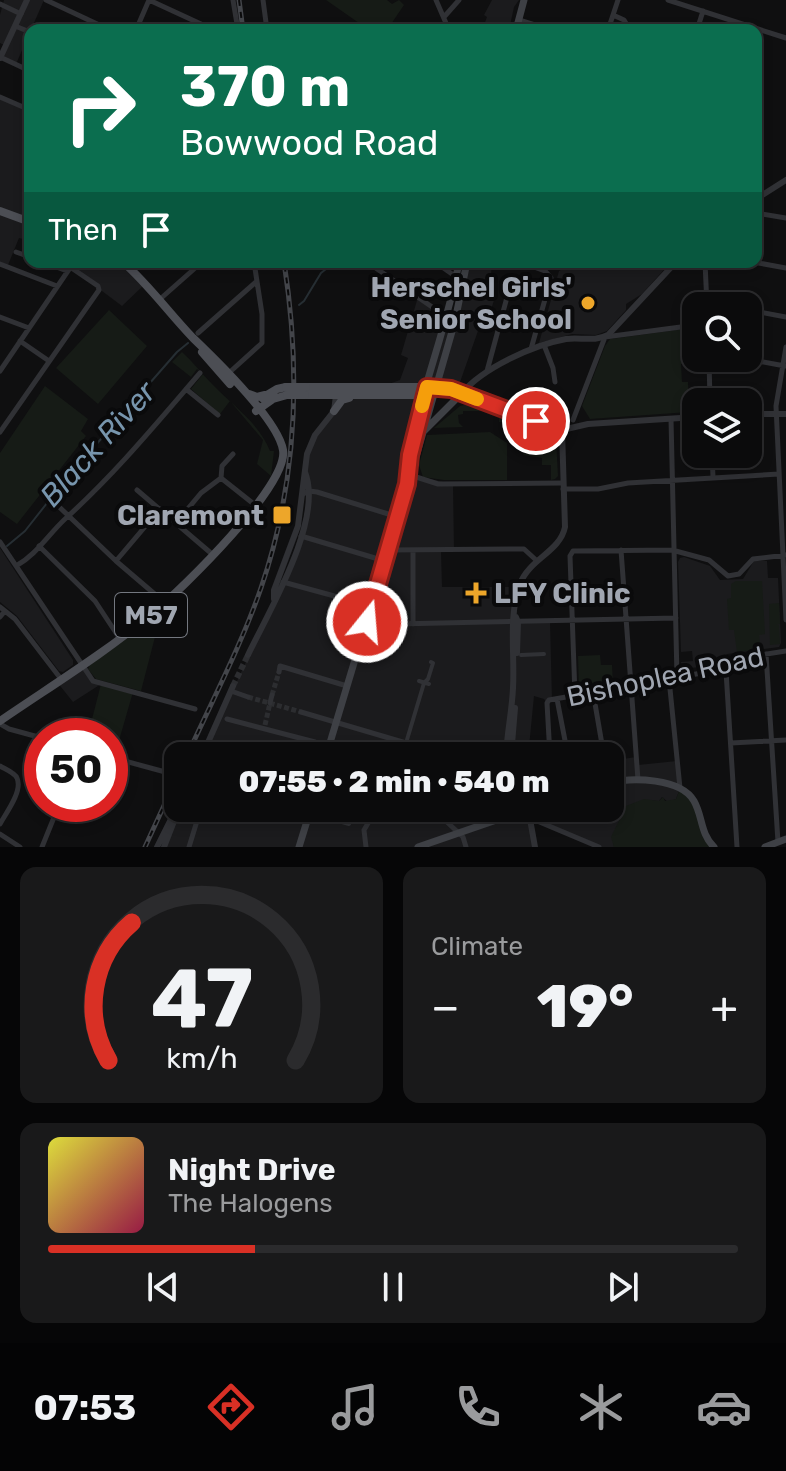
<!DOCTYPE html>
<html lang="en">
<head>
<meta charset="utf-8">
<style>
	:root { --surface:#0b0b0c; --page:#19191a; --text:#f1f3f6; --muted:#9a9b9d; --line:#2b2b2d; --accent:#d93025 }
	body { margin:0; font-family:Rubik,sans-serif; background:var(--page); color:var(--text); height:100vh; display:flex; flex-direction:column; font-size:30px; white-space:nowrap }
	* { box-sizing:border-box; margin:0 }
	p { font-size:26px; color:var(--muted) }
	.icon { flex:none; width:44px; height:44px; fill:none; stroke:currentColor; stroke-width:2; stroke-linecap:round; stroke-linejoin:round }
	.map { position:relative; height:847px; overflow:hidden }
	.sheet { display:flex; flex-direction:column; gap:20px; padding:20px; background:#060607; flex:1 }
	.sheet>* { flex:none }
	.top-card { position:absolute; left:24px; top:24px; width:738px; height:244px; border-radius:16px; box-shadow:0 4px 12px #0003,0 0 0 2px var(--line); background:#0b6e4f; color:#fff; overflow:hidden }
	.buttons { position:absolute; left:682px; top:292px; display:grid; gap:16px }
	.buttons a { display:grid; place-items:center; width:80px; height:80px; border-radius:16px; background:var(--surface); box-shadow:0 4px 12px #0003,0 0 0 2px var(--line); font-size:40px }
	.speed { position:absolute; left:24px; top:718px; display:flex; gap:16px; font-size:40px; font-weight:700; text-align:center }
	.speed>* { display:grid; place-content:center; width:104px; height:104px; border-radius:50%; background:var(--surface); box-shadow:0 4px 12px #0003,0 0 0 2px var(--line); line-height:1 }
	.speed .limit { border:12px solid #d22; background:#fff; color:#111 }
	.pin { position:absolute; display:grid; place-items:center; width:68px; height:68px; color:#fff; margin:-34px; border:4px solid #fff; border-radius:50%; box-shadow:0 2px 8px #0007 }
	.me { position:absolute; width:88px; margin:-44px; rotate:17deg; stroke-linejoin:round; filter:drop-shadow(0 0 6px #0008) }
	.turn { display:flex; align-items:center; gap:28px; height:168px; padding:0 24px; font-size:36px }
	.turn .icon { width:104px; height:104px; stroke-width:2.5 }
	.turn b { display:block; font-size:56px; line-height:68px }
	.then { display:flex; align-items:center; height:76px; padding:0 24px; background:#0003; gap:16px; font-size:30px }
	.big { font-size:60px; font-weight:800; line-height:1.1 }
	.sheet .card { flex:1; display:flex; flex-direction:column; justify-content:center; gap:12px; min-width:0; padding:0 28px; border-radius:16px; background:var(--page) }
	.sheet .dial { align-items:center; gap:0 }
	.dial svg { height:208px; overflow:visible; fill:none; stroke:var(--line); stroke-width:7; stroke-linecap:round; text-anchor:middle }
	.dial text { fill:var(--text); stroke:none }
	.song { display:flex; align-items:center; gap:24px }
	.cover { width:96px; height:96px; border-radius:12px; background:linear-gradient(135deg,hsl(60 70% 55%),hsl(340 70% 35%)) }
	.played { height:8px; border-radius:4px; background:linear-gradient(90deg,var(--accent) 30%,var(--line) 30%) }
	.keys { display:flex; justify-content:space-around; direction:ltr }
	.heat { display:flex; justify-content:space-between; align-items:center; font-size:44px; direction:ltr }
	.sheet .tiles { flex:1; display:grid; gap:20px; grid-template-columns:1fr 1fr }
	.card:last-child { grid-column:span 2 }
	.trip { position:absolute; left:164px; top:742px; width:460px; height:80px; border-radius:16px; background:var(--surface); box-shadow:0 4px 12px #0003,0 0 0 2px var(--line); font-weight:800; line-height:80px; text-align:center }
	.menu { display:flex; height:128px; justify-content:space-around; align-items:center; background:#040405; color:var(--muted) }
	.menu .icon { width:56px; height:56px }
	.menu .on { color:var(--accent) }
	.menu b { font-size:36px; color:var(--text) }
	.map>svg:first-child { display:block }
</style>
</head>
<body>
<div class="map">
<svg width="786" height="847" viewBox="0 0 786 847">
	<rect width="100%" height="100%" fill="#0f0f10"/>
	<path fill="#1b1b1d" d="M4 0H44L16 64 0 57 6 46 0 43V15Z
		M492 0H519L514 7 509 30H495L484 25 487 17 484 15Z
		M0 97 30 110V241L19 238 8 265 0 262Z
		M74 262H126L145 284 122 306 70 267Z
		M467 262H492L491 275 493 276 489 295 495 297 485 329 479 328 459 385 462 393 433 395 411 475 453 484 454 550 441 551 442 587H519L516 617 518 622H550L552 700 547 703 544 699 534 696 529 747 549 749 550 756H202L289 570 307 506V454L336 403 400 380 408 358 401 355 418 297 454 321Z
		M575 262H671L642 294 626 304V310L607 331 596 335 572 334 539 343 559 271Z
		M0 548 73 660V665L63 672 59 671 17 616 0 602Z
		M684 557 710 566 720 580 743 579 754 561H767L768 578H778L781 643 779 647 727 654 717 665 682 669 681 662 693 661 692 651 681 652 678 562 680 558Z
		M81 665 87 675 101 684 73 702 57 682Z
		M636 757 638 765 677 761 680 789 676 799 668 802 662 797 659 801 644 800 624 810 613 837 614 847H599L530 818 535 847H164L180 808H610V761Z"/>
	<path fill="#161b16" d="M326 0H387L392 4 399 0 404 5 387 30H369Z
		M109 310 147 346 98 404 56 368Z
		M692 328V337H696V358H704V362L681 364 682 382H688L689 412 590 419 582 406 605 346 610 339Z
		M182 352C193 362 202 374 212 384 233 406 259 423 270 451H274L271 476 257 464 263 440 230 401 220 414 191 389 203 374 197 369 191 377 172 362Z
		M45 386 88 419 81 431 86 436 17 524 0 512V453Z
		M478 402 504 412 503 422H499V411H463V414L458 415 459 423 463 427 434 428 460 406Z
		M509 414 539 427 528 441 505 438V427H510Z
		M542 428 556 439 558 476 555 479 551 480V465H542V458L523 455Z
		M490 432 507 443V480H444L423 477 419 465 427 435Z
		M736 581H762L765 634 759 635 761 649 737 652 734 630H729L727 599 731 598V584Z
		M779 603 780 624 776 625H779L780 644 770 645 769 604Z
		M136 632 155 637 141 691 96 679 88 669 90 665Z
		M600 655 601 665H612L613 685 579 691 578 656Z
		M101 684 133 692 114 758 110 757V736H78L91 723Z
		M680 789 687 793 714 847H614L611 837 626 806 644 799 659 801 663 797 665 801 676 799Z"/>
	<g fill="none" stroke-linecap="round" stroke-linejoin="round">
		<path stroke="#262e33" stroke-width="2" d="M362 262 372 268
			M299 305 304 301 321 273 335 262
			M7 546 25 531 66 479 177 352 188 343"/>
		<path stroke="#2c2d30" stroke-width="5" stroke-dasharray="5 2.5" stroke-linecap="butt" d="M272 695 279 672
			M248 697 301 712
			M265 725 270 703"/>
		<path stroke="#2c2d30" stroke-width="6" stroke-dasharray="6 3" stroke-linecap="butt" d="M233 686 248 655"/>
		<path stroke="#303135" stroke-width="4" d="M521 655 544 654
			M419 681 429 684
			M406 743 424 683 428 679 433 663 431 662
			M334 755 337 756
			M326 808 370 820
			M314 814 349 824"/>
		<path stroke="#303135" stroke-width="5" d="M46 0 110 30
			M149 0 214 30
			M233 0 238 30
			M263 0 267 30
			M436 0 449 30
			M668 0 786 38
			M0 4 21 14
			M613 15 624 20 630 30
			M444 17 459 0
			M519 20 551 30
			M15 26 30 32
			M136 30 149 0
			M608 30 618 0
			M697 30 703 11
			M0 57 30 71
			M0 97 30 110
			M756 213 786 218
			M16 252 30 257
			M43 262 67 271
			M367 262 448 318
			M435 262 452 274 458 275
			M520 262 545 271 551 278 531 349
			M705 262 707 306
			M753 262 786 268
			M0 264 57 286
			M159 300 202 262
			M707 303 724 306
			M748 310 786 317
			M0 317 29 328
			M198 333 256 282
			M20 341 49 361
			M544 345 553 368 555 382
			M786 347 776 406 786 620
			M709 358 710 402
			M741 358 785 366
			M0 371 74 262
			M231 371 262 343V314L254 262
			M487 371 509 290
			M186 389 218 415
			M671 419 677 677
			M573 420 605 337 696 325
			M0 432 99 290 98 286 70 267
			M712 454 713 477
			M410 475 438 484 563 483
			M221 478 255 505
			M221 478 222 466 233 454
			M563 489H598L628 483 779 474
			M137 490 212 554
			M303 494 309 491 317 492 398 517
			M54 502 116 561 164 602
			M176 523 201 493 221 478
			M301 536 385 561
			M0 542 93 681 195 709
			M39 546 95 601 120 639
			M388 550 524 549 536 560
			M621 550 638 780
			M116 561 160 509
			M16 566C36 555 48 535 65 519 115 474 156 424 200 373
			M283 582 371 606
			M0 607 15 619 61 679
			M0 617 5 611
			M368 617 396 624 676 618
			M413 624V550
			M766 654 778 842
			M723 665 726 671 737 847
			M279 672 280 666 347 686
			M669 679 680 788
			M231 691 248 697
			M593 692 604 756
			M575 696 570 556 573 551 672 550 709 560 728 576 739 574 753 559 786 555
			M557 699 568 756
			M270 703 272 695
			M301 712 450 756
			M227 719 315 742 327 753
			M0 724 9 729 42 738
			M731 743 786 740
			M402 756 406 743
			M550 756 547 703 549 700 713 671 729 660 786 651
			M110 757 169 773
			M0 766C5 769 15 773 17 778 23 791 6 813 0 824
			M302 808 310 810
			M432 808 463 837 466 847
			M530 818 599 847
			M0 834 20 847
			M42 847 59 805
			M189 847 201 808
			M366 847 364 830 377 808"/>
		<path stroke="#303135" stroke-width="6" d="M0 58 27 0
			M756 199 786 180
			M435 387 451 389 562 430 588 424 696 417
			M462 393C483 368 533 345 566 339 580 337 595 342 608 335L676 262
			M433 395 462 393
			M748 414H786
			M274 599V590L298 526 307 454 315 435 334 411 336 395
			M516 617 518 622 517 653
			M248 655C269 611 324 520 305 472
			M202 756 233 686
			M506 756C507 733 512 711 513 688 515 654 508 617 520 584 529 559 560 552 565 527L562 430
			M511 756 515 708
			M528 808 535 847
			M157 847 172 817 179 810
			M164 847 178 811"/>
		<path stroke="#3e4045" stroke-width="7" d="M516 30 524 0
			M424 431 462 393
			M406 478C414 405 446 335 459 262
			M326 756 416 457 455 321 467 262
			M610 783C632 777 681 778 694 801 703 817 700 833 714 847
			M299 847 311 808
			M418 847 531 808
			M765 847 786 839"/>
		<path stroke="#4c4e54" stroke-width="8" d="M0 211 30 222
			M202 352 230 384
			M306 387H435
			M249 394 257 397 265 395
			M305 395H433
			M262 398 277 389 286 387
			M256 411 273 399 287 395
			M334 411 342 400 349 398
			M0 721C51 686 105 653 153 613 182 589 289 485 283 450 278 420 216 360 193 338 169 313 149 285 123 262"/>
		<defs>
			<path id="rail" d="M239 0 243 30
				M187 756C212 701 241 646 261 588 297 483 301 371 284 262
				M145 847 178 775"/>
		</defs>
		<use href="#rail" stroke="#43454a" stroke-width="5"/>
		<use href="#rail" stroke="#0a0a0b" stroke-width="2" stroke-dasharray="6" stroke-linecap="butt"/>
		<path stroke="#4c4e54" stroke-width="8" d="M286 387H306
			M287 395H305"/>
	</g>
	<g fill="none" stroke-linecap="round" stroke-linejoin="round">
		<defs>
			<path id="route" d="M367 622 407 484 410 455 427 387 451 389 536 421"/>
		</defs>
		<use href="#route" stroke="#8d1f18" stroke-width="20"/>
		<use href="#route" stroke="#d93025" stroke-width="14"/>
		<path stroke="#f59e0b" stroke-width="14" d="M422 406 427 387 451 389 477 399"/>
	</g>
	<g fill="#eda62a" stroke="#0a0a0b" stroke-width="3">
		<circle cx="588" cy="303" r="8"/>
		<rect x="272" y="505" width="20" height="20" rx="4"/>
		<path d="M472 581h8v8h8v8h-8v8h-8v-8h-8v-8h8z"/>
	</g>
	<g text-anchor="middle" stroke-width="8" stroke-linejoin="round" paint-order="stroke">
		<rect fill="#0a0a0b" stroke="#73777f" stroke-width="2" x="115" y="593" width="72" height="44" rx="6"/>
		<g font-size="26" font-weight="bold" fill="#a0a6b1">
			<text x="151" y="624">M57</text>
		</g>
		<g font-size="28" font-weight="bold" fill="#a0a6b1" stroke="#0a0a0b" text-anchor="end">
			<text x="572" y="297">Herschel Girls'<tspan x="572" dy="32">Senior School</tspan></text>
			<text x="264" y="525">Claremont</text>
			<text x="494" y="603" text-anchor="start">LFY Clinic</text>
		</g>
		<g font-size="28" fill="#a0a6b1" stroke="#0a0a0b">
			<text transform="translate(665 676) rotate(-12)" y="10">Bishoplea Road</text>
		</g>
		<g font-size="30" font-style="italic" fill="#7795ad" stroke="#0a0a0b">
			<text transform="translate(98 444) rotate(-48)" y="10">Black River</text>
		</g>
	</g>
</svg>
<div class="buttons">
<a><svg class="icon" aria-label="search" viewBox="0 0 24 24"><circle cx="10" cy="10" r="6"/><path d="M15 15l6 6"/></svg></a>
<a><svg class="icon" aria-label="layers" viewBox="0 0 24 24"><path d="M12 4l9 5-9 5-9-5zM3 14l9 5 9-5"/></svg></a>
</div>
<div class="speed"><div class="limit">50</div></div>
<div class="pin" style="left:536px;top:421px;background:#d93025"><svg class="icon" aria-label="arrive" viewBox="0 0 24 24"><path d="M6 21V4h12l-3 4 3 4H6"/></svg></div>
<svg class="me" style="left:367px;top:622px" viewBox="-20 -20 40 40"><circle r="17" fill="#d93025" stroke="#fff" stroke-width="3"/><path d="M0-11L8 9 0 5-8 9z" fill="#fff"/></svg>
<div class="trip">07:55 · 2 min · 540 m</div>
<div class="top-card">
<div class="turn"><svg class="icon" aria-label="right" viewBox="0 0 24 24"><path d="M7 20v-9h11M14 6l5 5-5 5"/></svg><div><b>370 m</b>Bowwood Road</div></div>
<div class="then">Then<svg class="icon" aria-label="arrive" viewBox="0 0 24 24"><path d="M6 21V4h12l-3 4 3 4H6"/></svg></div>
</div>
</div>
<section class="sheet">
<div class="tiles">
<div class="card dial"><svg viewBox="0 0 100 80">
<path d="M14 69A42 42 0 1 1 86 69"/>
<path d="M14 69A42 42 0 0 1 23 16" stroke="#d93025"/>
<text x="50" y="56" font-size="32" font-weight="700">47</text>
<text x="50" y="72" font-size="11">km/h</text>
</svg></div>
<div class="card"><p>Climate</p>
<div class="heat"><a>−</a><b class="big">19°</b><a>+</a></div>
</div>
<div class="card">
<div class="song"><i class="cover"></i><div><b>Night Drive</b><p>The Halogens</p></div></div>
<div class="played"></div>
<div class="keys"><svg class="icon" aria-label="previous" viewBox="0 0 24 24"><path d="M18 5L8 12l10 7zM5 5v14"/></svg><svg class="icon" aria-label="pause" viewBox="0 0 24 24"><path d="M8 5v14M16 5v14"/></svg><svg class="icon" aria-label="next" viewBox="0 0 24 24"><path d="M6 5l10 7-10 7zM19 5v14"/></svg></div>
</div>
</div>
</section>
<nav class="menu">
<b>07:53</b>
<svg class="icon on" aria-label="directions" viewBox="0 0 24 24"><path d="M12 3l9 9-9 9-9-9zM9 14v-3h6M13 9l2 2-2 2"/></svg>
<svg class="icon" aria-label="music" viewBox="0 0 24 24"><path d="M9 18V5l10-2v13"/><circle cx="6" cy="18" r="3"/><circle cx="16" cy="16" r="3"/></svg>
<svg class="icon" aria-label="phone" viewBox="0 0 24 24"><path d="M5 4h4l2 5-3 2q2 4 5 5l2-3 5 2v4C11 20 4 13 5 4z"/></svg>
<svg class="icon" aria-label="climate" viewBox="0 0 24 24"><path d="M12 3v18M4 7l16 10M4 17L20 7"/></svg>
<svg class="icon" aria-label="car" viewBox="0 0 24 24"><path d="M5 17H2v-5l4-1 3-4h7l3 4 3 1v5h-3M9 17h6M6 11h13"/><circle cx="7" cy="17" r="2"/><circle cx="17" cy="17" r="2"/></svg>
</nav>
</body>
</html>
